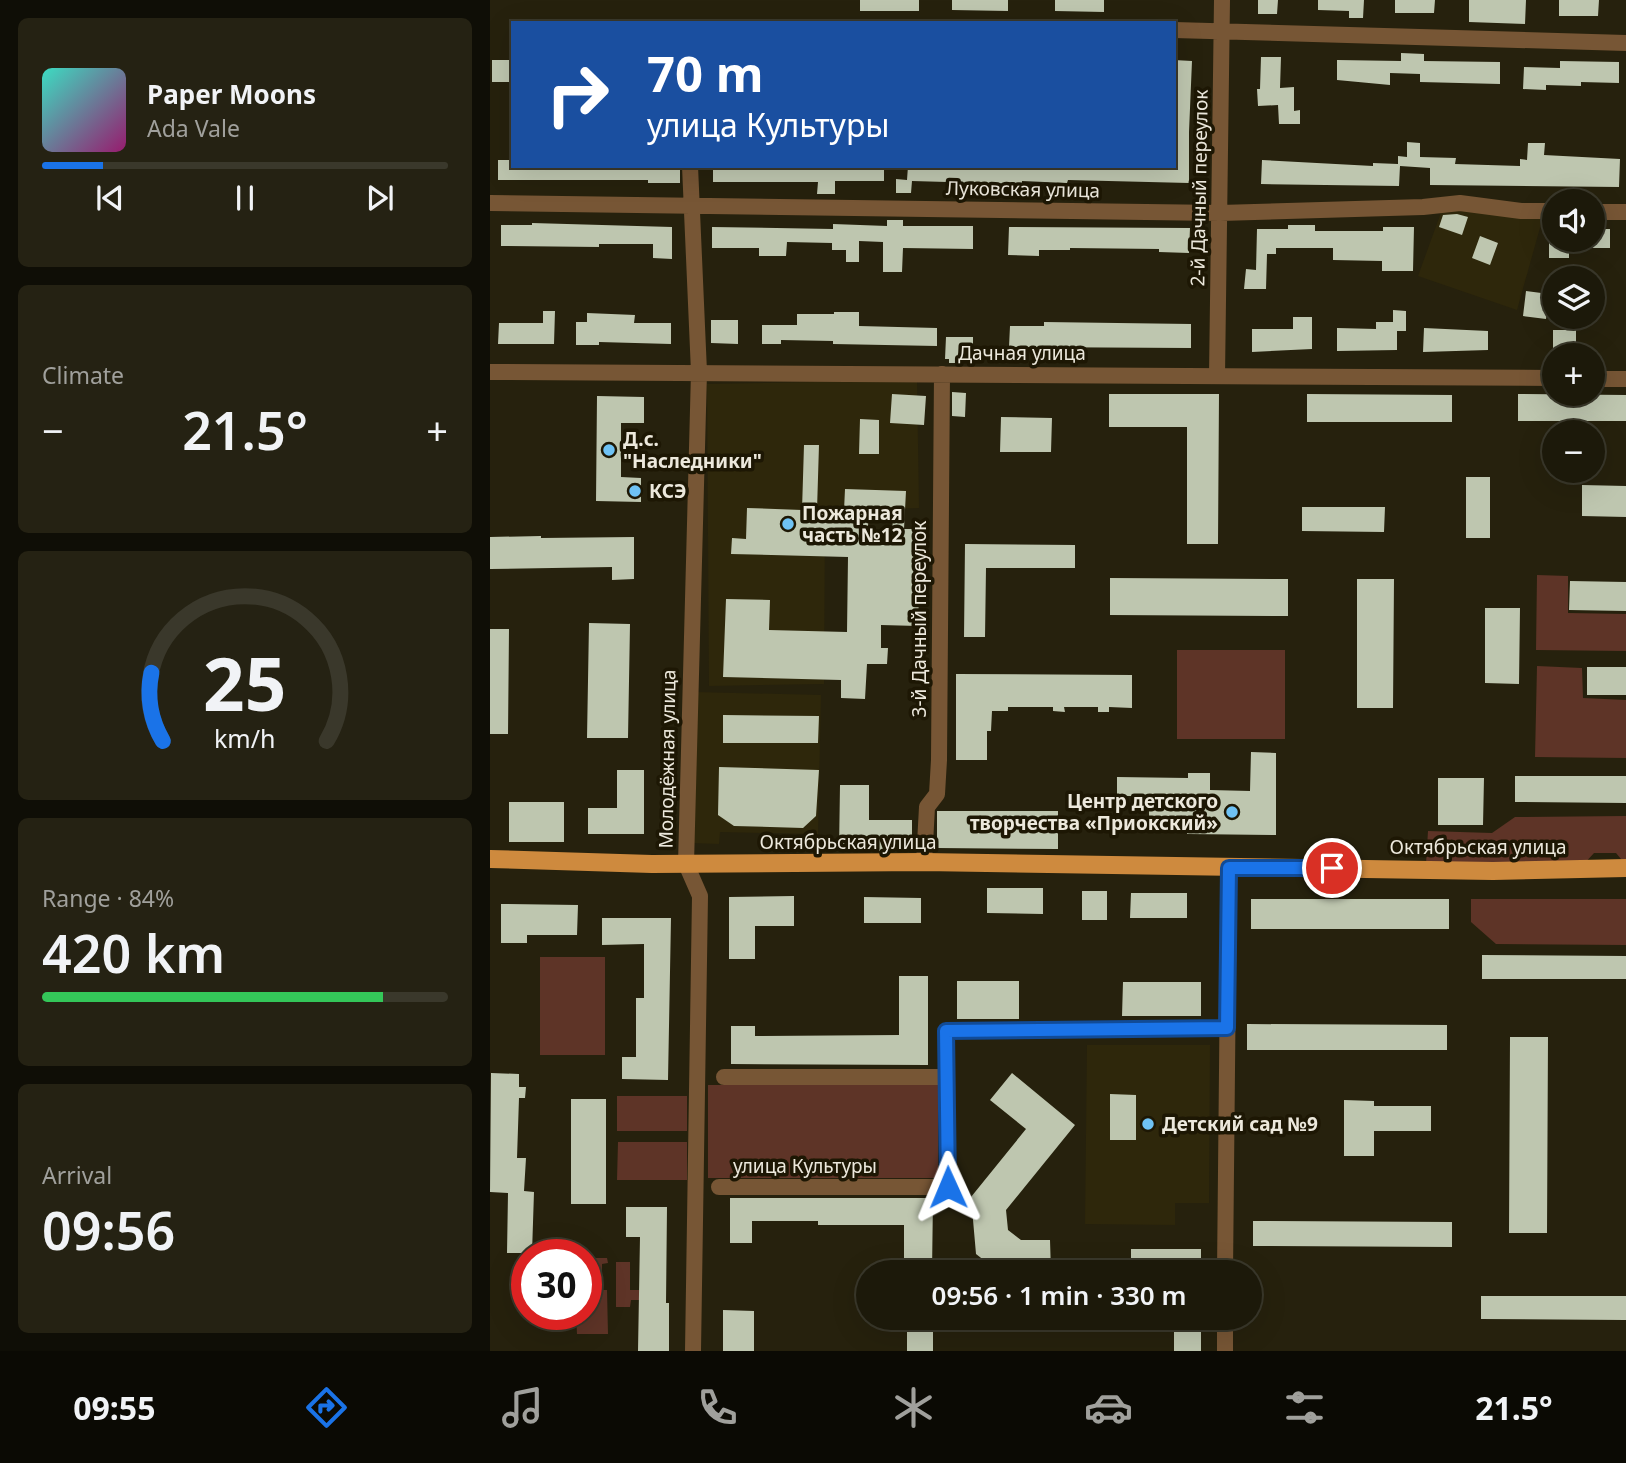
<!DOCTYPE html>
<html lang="en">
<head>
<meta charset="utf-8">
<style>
	:root { --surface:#1c190a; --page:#252213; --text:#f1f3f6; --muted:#a0a09c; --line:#3a382b; --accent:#1a73e8 }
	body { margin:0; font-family:"Noto Sans",sans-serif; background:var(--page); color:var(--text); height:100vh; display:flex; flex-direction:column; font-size:26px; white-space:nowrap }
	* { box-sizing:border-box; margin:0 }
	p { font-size:23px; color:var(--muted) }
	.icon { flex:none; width:38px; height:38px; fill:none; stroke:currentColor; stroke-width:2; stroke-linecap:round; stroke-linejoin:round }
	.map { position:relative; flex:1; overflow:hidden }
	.details { display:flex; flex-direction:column; gap:18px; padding:18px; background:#0f0e06; width:490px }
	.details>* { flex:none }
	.hud { position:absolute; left:21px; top:21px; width:665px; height:147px; border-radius:0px; box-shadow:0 7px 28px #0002,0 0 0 2px var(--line); background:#1a4fa0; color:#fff; overflow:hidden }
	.fabs { position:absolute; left:1052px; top:189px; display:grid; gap:14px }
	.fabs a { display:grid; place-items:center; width:63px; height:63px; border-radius:50%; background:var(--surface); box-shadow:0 7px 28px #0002,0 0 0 2px var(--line); font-size:35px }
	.speed { position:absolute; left:21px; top:1239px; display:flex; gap:14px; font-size:35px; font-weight:700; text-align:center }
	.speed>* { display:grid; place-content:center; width:91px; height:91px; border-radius:50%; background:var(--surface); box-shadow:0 7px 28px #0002,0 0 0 2px var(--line); line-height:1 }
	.speed .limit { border:10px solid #d22; background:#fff; color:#111 }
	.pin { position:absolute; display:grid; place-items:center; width:60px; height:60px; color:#fff; margin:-30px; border:4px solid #fff; border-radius:50%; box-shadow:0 2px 7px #0007 }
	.me { position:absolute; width:77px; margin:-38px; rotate:359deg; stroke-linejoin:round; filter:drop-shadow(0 0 5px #0008) }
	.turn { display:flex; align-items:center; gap:24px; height:147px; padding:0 21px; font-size:32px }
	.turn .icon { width:91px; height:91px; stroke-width:2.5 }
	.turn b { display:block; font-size:49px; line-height:60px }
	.big { font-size:52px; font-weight:600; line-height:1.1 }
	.details .card { flex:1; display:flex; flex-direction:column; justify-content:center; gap:10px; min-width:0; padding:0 24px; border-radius:10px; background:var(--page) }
	.details .dial { align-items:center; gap:0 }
	.dial svg { height:182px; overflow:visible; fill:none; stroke:var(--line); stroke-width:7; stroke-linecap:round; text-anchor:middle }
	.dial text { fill:var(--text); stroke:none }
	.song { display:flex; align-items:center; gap:21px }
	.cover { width:84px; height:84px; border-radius:10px; background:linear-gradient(135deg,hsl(170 70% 55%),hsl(320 70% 35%)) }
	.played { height:7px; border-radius:4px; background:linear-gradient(90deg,var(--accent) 15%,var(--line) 15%) }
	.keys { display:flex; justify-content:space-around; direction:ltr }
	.heat { display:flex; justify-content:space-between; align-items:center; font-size:38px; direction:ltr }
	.charge { height:10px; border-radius:5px; background:linear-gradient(90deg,#34c759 84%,var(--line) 0) }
	.trip { position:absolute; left:366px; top:1260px; width:406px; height:70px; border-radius:35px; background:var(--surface); box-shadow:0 7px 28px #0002,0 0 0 2px var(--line); font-weight:600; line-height:70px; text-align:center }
	.tabs { display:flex; height:112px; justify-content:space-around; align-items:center; background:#0b0a04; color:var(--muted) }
	.tabs .icon { width:49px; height:49px }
	.tabs .selected { color:var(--accent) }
	.tabs b { font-size:32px; color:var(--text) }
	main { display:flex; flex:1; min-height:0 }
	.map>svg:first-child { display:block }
</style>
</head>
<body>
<main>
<section class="details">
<div class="card">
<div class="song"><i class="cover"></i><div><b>Paper Moons</b><p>Ada Vale</p></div></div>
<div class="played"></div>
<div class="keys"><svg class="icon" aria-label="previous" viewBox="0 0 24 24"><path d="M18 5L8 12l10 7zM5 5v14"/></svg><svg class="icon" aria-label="pause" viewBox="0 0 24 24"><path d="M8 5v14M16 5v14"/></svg><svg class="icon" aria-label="next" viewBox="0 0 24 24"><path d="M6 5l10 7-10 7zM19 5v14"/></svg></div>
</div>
<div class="card"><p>Climate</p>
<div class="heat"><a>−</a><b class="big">21.5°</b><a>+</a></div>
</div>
<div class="card dial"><svg viewBox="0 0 100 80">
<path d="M14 69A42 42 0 1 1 86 69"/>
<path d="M14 69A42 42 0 0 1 9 39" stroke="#1a73e8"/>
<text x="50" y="56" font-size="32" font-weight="700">25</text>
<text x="50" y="72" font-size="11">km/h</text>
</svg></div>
<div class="card"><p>Range · 84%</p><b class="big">420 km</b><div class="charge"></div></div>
<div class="card"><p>Arrival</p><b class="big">09:56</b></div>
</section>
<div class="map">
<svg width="1136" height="1351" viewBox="0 0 1136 1351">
	<rect width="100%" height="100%" fill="#26210d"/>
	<path fill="#2e270b" d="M953 207 1053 217 1027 310 928 276Z
		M427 380 429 508 335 511 334 684 219 686 217 384Z
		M205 692 331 695 328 834 230 832 229 844 201 843Z
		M597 1045H720L719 1203H685V1225L595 1224Z"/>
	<path fill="#5e3427" d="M1047 575 1078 576V613L1136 614V651L1046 650Z
		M687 650H795V739H687Z
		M1047 666 1092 668 1093 698 1136 700V758L1045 757Z
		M1136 816V865L1126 853H1104L1093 865 936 864 938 831 1002 833 1025 817Z
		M981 899H1136V945L1006 944 981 922Z
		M50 957H115V1055H50Z
		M218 1085H448V1178H218Z
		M127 1096H197V1131H127Z
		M128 1142H197V1180H127Z
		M102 1258H117L118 1263 112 1264V1290H117L118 1334H87L86 1314H96V1293L102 1290Z
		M126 1262H140V1290H172V1300H141L140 1307H126Z"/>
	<path fill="#bec6af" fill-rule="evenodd" d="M370 0H429V11H370Z
		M462 0H518V11L462 10Z
		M565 0H614V12L565 11Z
		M768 0H788L787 14H768Z
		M828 0H874L873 18H859V11L828 10Z
		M905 0H945L944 13H905Z
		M979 0H1036L1035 24 979 22Z
		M1069 0H1109L1108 16H1069Z
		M911 53 934 54V61L1010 62V84L930 82V74L900 73V85L847 80V60L911 61Z
		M771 57H791L790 88 804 87V111L810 110V124H789L788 105 768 106 767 89H770Z
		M2 60H23V82H2Z
		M684 60 702 61 699 132V183L578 180 577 183 532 181V184L422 181 421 193H406V179L417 180 418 166H684Z
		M1070 61 1129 62V83L1091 82V86L1056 85V90L1033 89 1034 67 1070 68Z
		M917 142 930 143V157L966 158 965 164 1030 166V159L1037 160 1038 143H1055L1054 155 1130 159 1129 187 940 185V168L910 166 909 186 771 184 772 160 883 166V163L908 164V156L917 157Z
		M8 160H23V166H190V183H158V180H8Z
		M223 166H394V181H345V194H327L328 182H223Z
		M967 214 978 217 972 235 949 227 953 215Z
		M397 220H413V226H483V249L413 248 412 272H393V242L369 241V262H356V250H342V243L297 242 296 256H269V248H222V227L343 229V224L397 226Z
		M42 223 182 227V259L163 258V244H109V247L11 246V225H42Z
		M798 225H825V231H893V227H924L923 271H892V261L843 260V248H786V254H777L776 289H754L756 269 766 270 767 229H798Z
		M519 227 700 228 699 253 669 252V249L580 248V250H549V256L518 255Z
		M1102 229H1120V248H1102Z
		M990 236 1008 243 1000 265 982 258Z
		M1059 240H1079V258H1059Z
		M1036 291 1059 294 1056 319 1033 316Z
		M903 310 916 311V331H907V350L847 351V328L886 329V322H903Z
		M53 311H65L64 344H8L9 323H53Z
		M344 312H369V326L447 328V346L343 344V341L291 340V344H272V325H307V314H344Z
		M97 313 145 315 144 323H181V344L109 342V345H86V322H97Z
		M803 317H822V349L762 352V329H803Z
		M221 320H248V344L221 343Z
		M554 322 701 324V348L519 347 520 326H554Z
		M934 328 998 331V350L933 352Z
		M1063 330H1086V351H1063Z
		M456 337H483V363H459V359H455Z
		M462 392 476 393 475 417 462 416Z
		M402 394 436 396 434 425 400 423Z
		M619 394H729L728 544H697V427H619Z
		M817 394 962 395V422H817Z
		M1028 394 1136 395V421H1028Z
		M107 396 154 397V423H131V477L151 478V502L106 501Z
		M511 417 562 418 561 452H510Z
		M370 419 389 420V454H369Z
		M314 445H329L327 510 354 511 355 489 416 491 414 529H431L428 626 391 625V648H398L397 664H377L375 699 351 698V680L233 677 236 599 280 600 279 630 357 632 358 557 241 554 242 538 256 539 257 508 312 510ZM379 508H403L402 545H377Z
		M976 477H1000V538H976Z
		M1092 485 1136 486V517L1092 516Z
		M812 507H895L894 532 812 531Z
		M51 536V538L144 537V579L122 580V567L0 569V537Z
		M475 544 585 545V568H496L495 637H474Z
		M620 578 798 579V616L620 615Z
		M867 579H904L903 708H867Z
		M1080 581 1136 582V611L1079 610Z
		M995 608H1030L1029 684 995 683Z
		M99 623 140 624 138 738H97Z
		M0 629H19L18 734H0Z
		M1097 667H1136V695H1097Z
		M466 674 642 675V708L619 707V712H608V707H574L575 712 563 711V707H518V711H502L501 731H497V760H466Z
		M233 715 329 716 328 743H233Z
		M761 752 786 753V835L697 834V820H659V796H627V777L698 778V773H720V790L760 791Z
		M229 767 329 770 326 816 313 828 244 826 228 815Z
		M127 770H154V834H98V808H127Z
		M1025 776H1136V803L1025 802Z
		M948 778H994L993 825H948Z
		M350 785H379V820H422V851H349Z
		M19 802H74V842H19Z
		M447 811H568V849L447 848Z
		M497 888H553V914L497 913Z
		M592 891H617V920H592Z
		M641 893H697V918H640Z
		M304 896V926H265V959H239V897Z
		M374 897 431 898V923H374Z
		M761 899H959V929H761Z
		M11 904 88 905 87 935H37V943H11Z
		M112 918H181L178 1080 132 1079V1057H146V998H154V944L112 945Z
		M992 955 1136 956V979H992Z
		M409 976H438V1065L241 1064V1026H265V1036L409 1035Z
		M467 981H529V1019H467Z
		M633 982H711V1016H632Z
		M757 1024 957 1025V1050H757Z
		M1020 1037H1058L1057 1233H1019Z
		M1 1073 29 1074V1087H36L35 1098H29L27 1158H36L34 1191 44 1192 42 1253H17L18 1193 0 1192Z
		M522 1073 585 1125 516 1210 518 1230 531 1240H560L561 1272H509L486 1254 481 1197 536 1129 500 1100Z
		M620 1094 646 1095V1140H620Z
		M81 1099H116V1204H81Z
		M854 1100 884 1101V1106H941V1131H884V1156H854Z
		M240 1198H443L442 1272H414V1225H328V1221H262V1243H240Z
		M136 1207H177L176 1303H179V1351H148L150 1237H136Z
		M763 1221 962 1222V1247L763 1246Z
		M641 1249H711V1272H641Z
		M991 1296H1136V1320L991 1319Z
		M233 1310 264 1311V1351H233Z
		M684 1331 711 1332V1351H684Z
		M417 1332H443V1351H417Z"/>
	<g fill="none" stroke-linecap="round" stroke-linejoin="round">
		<path stroke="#775635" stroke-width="16" d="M684 30 1136 43
			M200 166 209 372 196 864 210 896 203 1351
			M0 203 730 213 933 207 970 203 1031 211H1064
			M1102 212H1136
			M0 372 1064 378
			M727 376 732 0
			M1102 379H1136
			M434 862 437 807 447 794 449 760 452 374
			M234 1077H456
			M229 1187H458L456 1031 737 1028
			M735 1272 739 868
			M735 1351V1318"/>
		<path stroke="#ce8a3e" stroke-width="18" d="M0 859 162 864 434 862 1003 871 1136 868"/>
	</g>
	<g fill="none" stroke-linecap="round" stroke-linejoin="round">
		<defs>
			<path id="route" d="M458 1187 456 1031 737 1028 739 868H842"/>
		</defs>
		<use href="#route" stroke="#114b97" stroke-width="18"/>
		<use href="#route" stroke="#1a73e8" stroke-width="12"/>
	</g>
	<g fill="#6fc2f4" stroke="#1d1704" stroke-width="2.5">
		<circle cx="119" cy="450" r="7"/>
		<circle cx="145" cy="491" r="7"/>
		<circle cx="298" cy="524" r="7"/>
		<circle cx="742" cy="812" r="7"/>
		<circle cx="658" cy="1124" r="7"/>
	</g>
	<g text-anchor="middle" stroke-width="7" stroke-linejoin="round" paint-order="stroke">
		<g font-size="19" fill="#ece8dc" stroke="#1d1704">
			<text transform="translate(709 188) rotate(-89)" y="7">2-й Дачный переулок</text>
			<text transform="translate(533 189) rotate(1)" y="7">Луковская улица</text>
			<text x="532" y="360">Дачная улица</text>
			<text transform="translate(429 619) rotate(-90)" y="7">3-й Дачный переулок</text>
			<text transform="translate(177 759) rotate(-89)" y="7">Молодёжная улица</text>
			<text x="358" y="849">Октябрьская улица</text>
			<text x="988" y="854">Октябрьская улица</text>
			<text x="315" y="1173">улица Культуры</text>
		</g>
		<g font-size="19" font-weight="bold" fill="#ece8dc" stroke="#1d1704" text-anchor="start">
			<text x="133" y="446">Д.с.<tspan x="133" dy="22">"Наследники"</tspan></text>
			<text x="159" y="498">КСЭ</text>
			<text x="312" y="520">Пожарная<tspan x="312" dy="22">часть №12</tspan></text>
			<text x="728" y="808" text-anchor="end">Центр детского<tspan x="728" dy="22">творчества «Приокский»</tspan></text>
			<text x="672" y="1131">Детский сад №9</text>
		</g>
	</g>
</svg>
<div class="fabs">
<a><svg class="icon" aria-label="sound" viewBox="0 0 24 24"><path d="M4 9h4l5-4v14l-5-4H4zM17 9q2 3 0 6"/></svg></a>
<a><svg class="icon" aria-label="layers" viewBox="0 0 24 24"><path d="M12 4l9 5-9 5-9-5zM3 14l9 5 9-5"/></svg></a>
<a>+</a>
<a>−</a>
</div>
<div class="speed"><div class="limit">30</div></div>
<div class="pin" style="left:842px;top:868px;background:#d93025"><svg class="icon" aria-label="arrive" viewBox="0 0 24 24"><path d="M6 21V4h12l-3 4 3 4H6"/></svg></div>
<svg class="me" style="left:458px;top:1187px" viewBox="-20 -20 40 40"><path d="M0-17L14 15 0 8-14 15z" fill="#1a73e8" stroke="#fff" stroke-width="4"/></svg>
<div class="trip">09:56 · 1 min · 330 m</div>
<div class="hud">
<div class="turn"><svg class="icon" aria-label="right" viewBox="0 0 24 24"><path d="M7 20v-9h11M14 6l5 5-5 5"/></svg><div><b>70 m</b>улица Культуры</div></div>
</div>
</div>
</main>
<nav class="tabs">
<b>09:55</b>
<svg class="icon selected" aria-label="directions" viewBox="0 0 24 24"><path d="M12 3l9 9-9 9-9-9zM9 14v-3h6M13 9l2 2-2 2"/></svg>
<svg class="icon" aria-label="music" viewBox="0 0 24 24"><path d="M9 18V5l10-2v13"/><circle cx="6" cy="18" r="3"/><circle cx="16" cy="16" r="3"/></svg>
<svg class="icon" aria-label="phone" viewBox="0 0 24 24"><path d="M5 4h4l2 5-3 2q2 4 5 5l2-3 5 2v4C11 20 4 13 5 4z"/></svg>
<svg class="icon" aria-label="climate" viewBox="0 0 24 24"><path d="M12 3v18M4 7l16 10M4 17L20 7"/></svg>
<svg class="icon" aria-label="car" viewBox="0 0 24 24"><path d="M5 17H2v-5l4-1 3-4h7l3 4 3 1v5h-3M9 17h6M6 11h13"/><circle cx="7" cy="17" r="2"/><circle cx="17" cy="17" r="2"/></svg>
<svg class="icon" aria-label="filters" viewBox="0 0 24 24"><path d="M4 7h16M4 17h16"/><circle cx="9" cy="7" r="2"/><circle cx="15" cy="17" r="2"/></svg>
<b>21.5°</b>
</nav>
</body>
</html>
